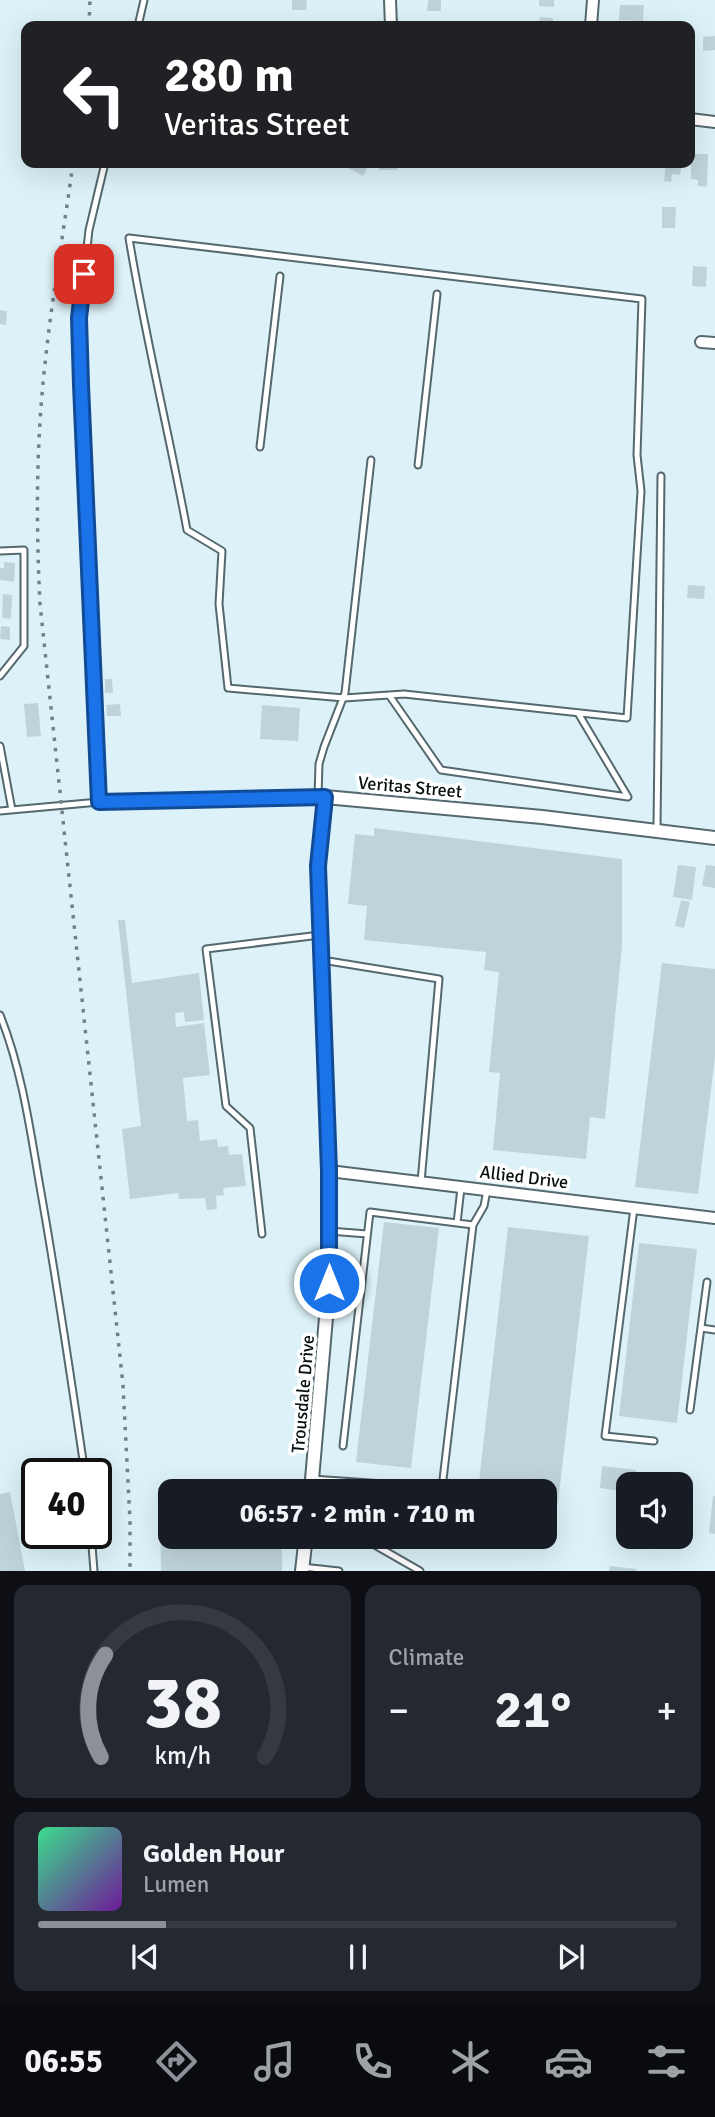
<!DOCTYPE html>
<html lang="en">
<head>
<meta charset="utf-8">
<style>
	:root { --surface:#171b24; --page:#242831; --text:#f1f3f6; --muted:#9ea1a6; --line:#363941; --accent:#8c9099 }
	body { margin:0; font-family:Signika,sans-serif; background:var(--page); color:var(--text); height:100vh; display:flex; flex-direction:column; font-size:26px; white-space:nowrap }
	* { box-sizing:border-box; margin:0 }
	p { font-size:23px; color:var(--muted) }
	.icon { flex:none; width:38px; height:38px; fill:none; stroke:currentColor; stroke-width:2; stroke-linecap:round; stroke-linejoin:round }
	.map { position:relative; height:1571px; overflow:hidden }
	.panel { display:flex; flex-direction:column; gap:14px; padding:14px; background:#0d0f14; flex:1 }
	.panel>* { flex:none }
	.guide { position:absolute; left:21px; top:21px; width:674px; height:147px; border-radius:14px; box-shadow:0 7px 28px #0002; background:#202124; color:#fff; overflow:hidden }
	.controls { position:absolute; left:616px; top:1472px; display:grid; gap:14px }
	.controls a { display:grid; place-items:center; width:77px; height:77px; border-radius:14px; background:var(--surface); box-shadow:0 7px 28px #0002; font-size:35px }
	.speed { position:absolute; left:21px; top:1458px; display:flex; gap:14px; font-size:35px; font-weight:700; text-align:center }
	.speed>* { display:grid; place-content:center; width:91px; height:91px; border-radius:50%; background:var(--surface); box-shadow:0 7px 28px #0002; line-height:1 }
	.speed .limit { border:4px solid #111; border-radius:10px; background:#fff; color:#111 }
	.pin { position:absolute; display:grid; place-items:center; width:60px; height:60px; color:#fff; margin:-30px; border-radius:14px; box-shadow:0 4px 10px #0006 }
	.me { position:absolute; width:77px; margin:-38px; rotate:0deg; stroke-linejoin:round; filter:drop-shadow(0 0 5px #0008) }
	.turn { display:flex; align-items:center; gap:24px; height:147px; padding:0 28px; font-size:32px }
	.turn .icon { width:91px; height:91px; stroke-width:2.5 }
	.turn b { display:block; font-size:49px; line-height:60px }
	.big { font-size:52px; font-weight:700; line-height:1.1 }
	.panel .tile { flex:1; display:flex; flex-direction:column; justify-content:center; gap:10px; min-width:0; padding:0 24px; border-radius:14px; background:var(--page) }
	.panel .dial { align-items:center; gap:0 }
	.dial svg { height:182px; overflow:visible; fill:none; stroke:var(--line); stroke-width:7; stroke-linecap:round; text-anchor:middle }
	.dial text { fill:var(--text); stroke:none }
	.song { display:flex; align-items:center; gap:21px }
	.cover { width:84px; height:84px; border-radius:10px; background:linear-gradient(135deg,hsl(150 70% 55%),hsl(280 70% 35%)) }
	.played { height:7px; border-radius:4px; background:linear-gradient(90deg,var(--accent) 20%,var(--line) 20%) }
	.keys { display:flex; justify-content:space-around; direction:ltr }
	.heat { display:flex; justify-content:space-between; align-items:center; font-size:38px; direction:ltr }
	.panel .tiles { flex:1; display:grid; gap:14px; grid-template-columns:1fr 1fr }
	.tile:last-child { grid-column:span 2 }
	.trip { position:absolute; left:158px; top:1479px; width:399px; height:70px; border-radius:14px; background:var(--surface); box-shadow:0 7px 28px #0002; font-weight:700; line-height:70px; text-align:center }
	.menu { display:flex; height:112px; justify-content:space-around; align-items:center; background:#090b0e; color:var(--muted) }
	.menu .icon { width:49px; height:49px }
	.menu .on { color:var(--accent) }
	.menu b { font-size:32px; color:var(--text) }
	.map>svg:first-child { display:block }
</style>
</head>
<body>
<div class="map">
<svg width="715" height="1571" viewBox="0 0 715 1571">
	<rect width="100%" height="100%" fill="#dcf2f8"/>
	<path fill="#bfd4da" d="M292 0H307L306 10H292Z
		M428 0H441V11H427Z
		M539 0H554V7L539 6Z
		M620 5H644L643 21 619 20Z
		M540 17 553 18V26H539Z
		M715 36V50L703 51V37Z
		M691 154H708L707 187 698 186V180L691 179Z
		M349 163H370L363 176 346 167Z
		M379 163H398L397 170H379Z
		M666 163H682L680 175 672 174 671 182 664 181Z
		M662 207H676L675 228H662Z
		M693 266 707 267 706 287 692 286Z
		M0 310 7 311 6 325 0 324Z
		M4 562 15 563 14 582 0 580V568H4Z
		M688 585 705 586 704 599 687 598Z
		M3 594 12 595 11 619 2 618Z
		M1 626 10 627V640L0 639Z
		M105 679H112L113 693H105Z
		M38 703 41 736 27 737 24 704Z
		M120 704 121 716H107L106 705Z
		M262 705 300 708 298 741 260 739Z
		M374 828 622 859V946L605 1119 590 1117 586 1159 493 1150 500 1073 489 1072 499 972 484 970 486 952 364 940 367 906 348 904 355 834 374 836Z
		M678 865 696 867 692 900 673 897Z
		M706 865 715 866V888L702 886Z
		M681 900 690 902 684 928 675 926Z
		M118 920H125L132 983 199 973 204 1020 185 1022 184 1012 175 1013 176 1027 204 1023 210 1075 183 1078 187 1121 198 1120 200 1141 217 1139 218 1147 228 1146 229 1155 242 1154 246 1186 223 1188 224 1195 216 1196 217 1209 207 1210 205 1198 179 1199 178 1193 130 1199 122 1129 141 1126Z
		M662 963 715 969V1057L698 1194 635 1187Z
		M384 1222 439 1228 411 1468 356 1462Z
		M508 1227 589 1236 558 1503 544 1501V1491H478Z
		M639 1243 697 1249 677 1423 619 1416Z
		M602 1466 636 1470 634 1484H628V1492L600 1488Z
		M10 1492 25 1571H0V1494Z
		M713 1496H715V1534L709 1533Z
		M170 1502V1536H282V1571H161L160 1503Z
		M610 1566 637 1569 636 1571H609Z"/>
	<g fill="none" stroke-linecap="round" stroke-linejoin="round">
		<defs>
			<path id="service" d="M138 26 144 0
				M129 238 642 299 637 455 641 491 627 718 404 694 344 698 228 688 219 604 222 551 187 530C169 433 145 336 129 238Z
				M260 447 280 276
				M418 465 437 294
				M0 551 24 550V646L0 676
				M389 695 441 770 628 797 578 713
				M0 746 12 810
				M318 797 319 764 324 747 345 693 371 460
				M0 811 99 802 79 318 89 230 105 163
				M657 829 661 476
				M322 960 439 979 421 1182
				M0 1015C22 1070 30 1129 40 1187 57 1282 71 1378 85 1474
				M634 1208 605 1436 654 1441
				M457 1223 461 1188
				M329 1231 367 1234
				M262 1234 250 1128 226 1106 206 949 320 935
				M701 1328 715 1330
				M690 1410 707 1282
				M343 1446 370 1212 473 1225
				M312 1479 442 1488 473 1225 484 1206 487 1190
				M91 1533 94 1571
				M359 1536 420 1571
				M302 1567 339 1571"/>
			<path id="minor" d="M390 0 391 26
				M591 26 593 0
				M690 119 715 122
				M701 342 715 343
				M99 802 325 797
				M329 1171 715 1218"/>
			<path id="tertiary" d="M311 1491 329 1283V1171L318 866 325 797 542 817 715 838
				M302 1571 306 1536"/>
		</defs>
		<use href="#service" stroke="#55686e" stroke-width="9"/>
		<use href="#minor" stroke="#55686e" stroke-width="14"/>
		<use href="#tertiary" stroke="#55686e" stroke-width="16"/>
		<use href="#service" stroke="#fff" stroke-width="5"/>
		<use href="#minor" stroke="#fff" stroke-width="10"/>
		<use href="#tertiary" stroke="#fff" stroke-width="12"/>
		<path stroke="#728185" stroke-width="3.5" stroke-dasharray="3.5 7" stroke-linecap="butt" d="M89 26 90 0
			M73 163C64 230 52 297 45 364 36 444 36 524 40 604L123 1385 130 1521V1571"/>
	</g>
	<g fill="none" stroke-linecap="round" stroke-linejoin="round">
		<defs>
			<path id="route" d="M84 274 79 318 81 385 99 802 325 797 318 866 329 1171V1283"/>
		</defs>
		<use href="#route" stroke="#114b97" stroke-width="18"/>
		<use href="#route" stroke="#1a73e8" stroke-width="12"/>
	</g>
	<g text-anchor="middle" stroke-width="7" stroke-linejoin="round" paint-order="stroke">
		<g font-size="18" fill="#080f11" stroke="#fff">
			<text transform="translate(410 787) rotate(5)" y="6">Veritas Street</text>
			<text transform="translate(524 1177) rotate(7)" y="6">Allied Drive</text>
			<text transform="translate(303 1394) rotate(-85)" y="6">Trousdale Drive</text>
		</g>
	</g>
</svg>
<div class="controls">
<a><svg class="icon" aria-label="sound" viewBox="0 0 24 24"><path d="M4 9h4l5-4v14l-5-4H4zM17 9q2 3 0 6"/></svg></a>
</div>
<div class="speed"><div class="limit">40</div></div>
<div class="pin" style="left:84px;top:274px;background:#d93025"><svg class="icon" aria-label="arrive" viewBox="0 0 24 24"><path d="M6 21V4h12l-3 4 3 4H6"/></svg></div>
<svg class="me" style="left:329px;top:1283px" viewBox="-20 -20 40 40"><circle r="17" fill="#1a73e8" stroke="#fff" stroke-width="3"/><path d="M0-11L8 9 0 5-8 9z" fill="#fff"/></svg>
<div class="trip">06:57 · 2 min · 710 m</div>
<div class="guide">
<div class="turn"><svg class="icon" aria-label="left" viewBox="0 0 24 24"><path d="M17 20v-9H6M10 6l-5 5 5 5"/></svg><div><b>280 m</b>Veritas Street</div></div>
</div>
</div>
<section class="panel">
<div class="tiles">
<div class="tile dial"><svg viewBox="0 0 100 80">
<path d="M14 69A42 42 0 1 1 86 69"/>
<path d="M14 69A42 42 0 0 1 16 24" stroke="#8c9099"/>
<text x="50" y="56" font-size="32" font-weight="700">38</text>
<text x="50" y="72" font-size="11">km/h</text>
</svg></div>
<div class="tile"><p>Climate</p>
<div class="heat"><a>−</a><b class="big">21°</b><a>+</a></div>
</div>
<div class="tile">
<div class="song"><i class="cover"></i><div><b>Golden Hour</b><p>Lumen</p></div></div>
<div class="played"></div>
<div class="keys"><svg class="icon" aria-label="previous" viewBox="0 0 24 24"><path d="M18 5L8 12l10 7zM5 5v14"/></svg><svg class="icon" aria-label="pause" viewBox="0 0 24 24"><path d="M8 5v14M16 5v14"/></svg><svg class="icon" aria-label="next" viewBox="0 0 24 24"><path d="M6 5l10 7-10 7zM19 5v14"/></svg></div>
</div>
</div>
</section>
<nav class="menu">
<b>06:55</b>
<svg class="icon on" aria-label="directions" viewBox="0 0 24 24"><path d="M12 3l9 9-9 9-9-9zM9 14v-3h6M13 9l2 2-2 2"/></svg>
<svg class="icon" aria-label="music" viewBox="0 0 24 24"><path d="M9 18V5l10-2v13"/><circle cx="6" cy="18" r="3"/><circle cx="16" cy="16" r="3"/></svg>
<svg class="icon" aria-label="phone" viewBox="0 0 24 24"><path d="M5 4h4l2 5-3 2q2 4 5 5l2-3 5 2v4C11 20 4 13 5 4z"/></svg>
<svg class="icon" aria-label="climate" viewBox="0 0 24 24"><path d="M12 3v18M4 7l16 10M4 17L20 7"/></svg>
<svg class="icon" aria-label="car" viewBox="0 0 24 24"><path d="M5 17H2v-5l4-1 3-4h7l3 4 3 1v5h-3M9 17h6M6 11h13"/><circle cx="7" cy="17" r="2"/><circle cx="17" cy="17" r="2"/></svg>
<svg class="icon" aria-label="filters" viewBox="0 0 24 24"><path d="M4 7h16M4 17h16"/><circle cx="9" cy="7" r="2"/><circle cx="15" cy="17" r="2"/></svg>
</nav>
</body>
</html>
